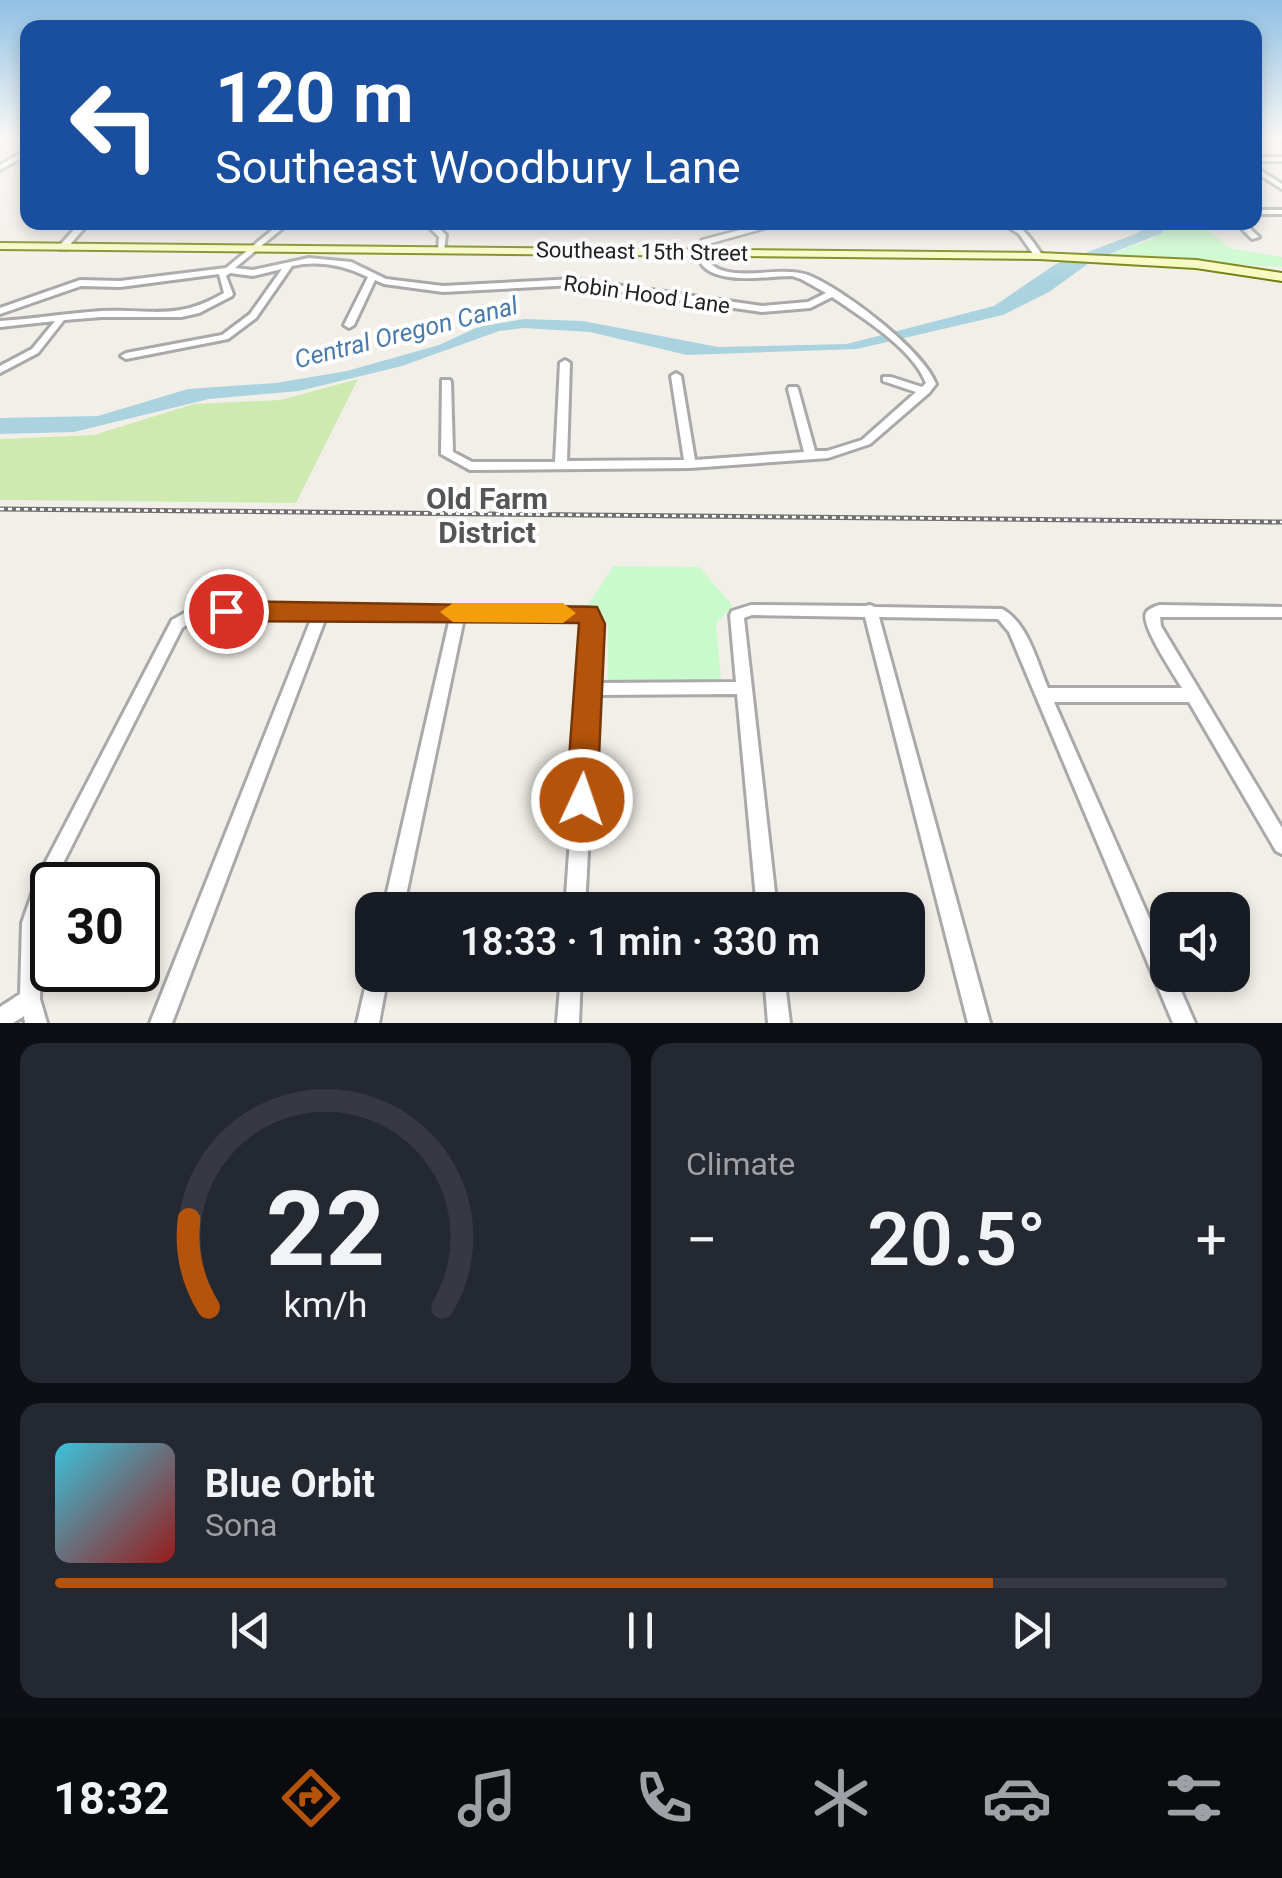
<!DOCTYPE html>
<html lang="en">
<head>
<meta charset="utf-8">
<style>
	:root { --surface:#171b24; --page:#242831; --text:#f1f3f6; --muted:#9ea1a6; --line:#363941; --accent:#b45309 }
	body { margin:0; font-family:Roboto,sans-serif; background:var(--page); color:var(--text); height:100vh; display:flex; flex-direction:column; font-size:38px; white-space:nowrap }
	* { box-sizing:border-box; margin:0 }
	p { font-size:32px; color:var(--muted) }
	.icon { flex:none; width:55px; height:55px; fill:none; stroke:currentColor; stroke-width:2; stroke-linecap:round; stroke-linejoin:round }
	.map { position:relative; height:1023px; overflow:hidden }
	.panel { display:flex; flex-direction:column; gap:20px; padding:20px; background:#0d0f14; flex:1 }
	.panel>* { flex:none }
	.hud { position:absolute; left:20px; top:20px; width:1242px; height:210px; border-radius:20px; box-shadow:0 5px 15px #0003; background:#1a4fa0; color:#fff; overflow:hidden }
	.controls { position:absolute; left:1150px; top:892px; display:grid; gap:20px }
	.controls a { display:grid; place-items:center; width:100px; height:100px; border-radius:20px; background:var(--surface); box-shadow:0 5px 15px #0003; font-size:50px }
	.speed { position:absolute; left:30px; top:862px; display:flex; gap:20px; font-size:50px; font-weight:700; text-align:center }
	.speed>* { display:grid; place-content:center; width:130px; height:130px; border-radius:50%; background:var(--surface); box-shadow:0 5px 15px #0003; line-height:1 }
	.speed .limit { border:5px solid #111; border-radius:15px; background:#fff; color:#111 }
	.pin { position:absolute; display:grid; place-items:center; width:85px; height:85px; color:#fff; margin:-42px; border:5px solid #fff; border-radius:50%; box-shadow:0 2px 10px #0007 }
	.me { position:absolute; width:110px; margin:-55px; rotate:3deg; stroke-linejoin:round; filter:drop-shadow(0 0 8px #0008) }
	.turn { display:flex; align-items:center; gap:35px; height:210px; padding:0 30px; font-size:45px }
	.turn .icon { width:130px; height:130px; stroke-width:2.5 }
	.turn b { display:block; font-size:70px; line-height:85px }
	.big { font-size:75px; font-weight:600; line-height:1.1 }
	.panel .widget { flex:1; display:flex; flex-direction:column; justify-content:center; gap:15px; min-width:0; padding:0 35px; border-radius:20px; background:var(--page) }
	.panel .dial { align-items:center; gap:0 }
	.dial svg { height:260px; overflow:visible; fill:none; stroke:var(--line); stroke-width:7; stroke-linecap:round; text-anchor:middle }
	.dial text { fill:var(--text); stroke:none }
	.song { display:flex; align-items:center; gap:30px }
	.cover { width:120px; height:120px; border-radius:15px; background:linear-gradient(135deg,hsl(190 70% 55%),hsl(0 70% 35%)) }
	.played { height:10px; border-radius:5px; background:linear-gradient(90deg,var(--accent) 80%,var(--line) 80%) }
	.keys { display:flex; justify-content:space-around; direction:ltr }
	.heat { display:flex; justify-content:space-between; align-items:center; font-size:55px; direction:ltr }
	.panel .tiles { flex:1; display:grid; gap:20px; grid-template-columns:1fr 1fr }
	.widget:last-child { grid-column:span 2 }
	.trip { position:absolute; left:355px; top:892px; width:570px; height:100px; border-radius:20px; background:var(--surface); box-shadow:0 5px 15px #0003; font-weight:600; line-height:100px; text-align:center }
	.dock { display:flex; height:160px; justify-content:space-around; align-items:center; background:#090b0e; color:var(--muted) }
	.dock .icon { width:70px; height:70px }
	.dock .on { color:var(--accent) }
	.dock b { font-size:45px; color:var(--text) }
	.map>svg:first-child { display:block }
</style>
</head>
<body>
<div class="map">
<svg width="1282" height="1023" viewBox="0 0 1282 1023">
	<rect width="100%" height="100%" fill="#f2efe9"/>
	<path fill="#cdebb0" d="M358 379 296 503 0 500V439L94 435 194 404 280 400Z"/>
	<path fill="#c8facc" d="M1166 223H1199L1230 248 1282 257V267L1105 256 1153 239Z
		M614 566 699 567 733 606 716 623 721 681H608V623L588 605Z"/>
	<path fill="#aad3df" d="M1149 223H1165L1162 233 1092 261 1049 292 1003 315 857 349 687 355 590 332 523 328 499 331 402 366 299 391 209 399 74 432 0 434V418L98 416 188 389 276 383 347 371 439 345 478 327 524 319 583 321 718 347 847 344 994 306 1056 264 1138 233Z"/>
	<g fill="none" stroke-linecap="round" stroke-linejoin="round">
		<defs>
			<path id="minor" d="M1255 138H1282V140H1255Z
				M28 149V154L0 170V165Z
				M1255 157H1282V161H1255Z
				M1255 167 1282 184V189L1255 172Z
				M1255 210H1282V214H1255Z
				M81 222 88 224 66 249H60V245Z
				M282 222H290L235 268 253 270 309 258 351 262 386 279 443 286 574 279 762 306 808 302 826 293 801 279 792 276C768 276 721 285 703 266 702 265 696 252 695 251L702 249C704 254 706 259 710 263 730 284 780 265 808 275 843 289 922 349 936 384L929 393 870 444 828 458 690 468 470 470 441 454 442 380H450L451 382 453 452 472 462H555L560 363 565 360 570 363 567 461 684 460 671 376 676 373 681 376 695 460 804 452 788 389 789 387H797L798 389 815 451H827L862 440 916 392 883 381V377H891L922 387 926 383C912 348 863 318 832 297L810 308 762 312 574 285 443 292 384 284 375 280 354 325 349 328 344 325 368 277C343 265 319 260 292 266L256 318 228 339 126 359 121 356 126 353 222 335 250 314 282 269 253 276 230 273 226 276 233 294 232 296 199 313 181 317H102L64 320 38 353 0 373V366L32 349 55 321 0 327V321C34 319 68 313 102 311 154 309 176 321 224 293L219 274 120 287 81 286 0 314V308L80 280 120 281 226 268Z
				M424 222H432L446 235 444 251H438L439 237Z
				M1001 222C1023 222 1031 240 1043 256L1042 258H1036L1019 234Z
				M1235 222H1243L1259 237 1252 239Z
				M751 605 865 606 870 605 875 607 1002 609C1028 623 1037 662 1048 688H1182C1175 676 1140 625 1146 613 1148 609 1156 606 1160 605L1282 607V617H1160L1161 626 1282 828V854L1276 851 1189 702H1054L1168 961V975H1174L1195 1023H1173L1009 632 998 619 879 617 990 1023H968L865 617 752 615 744 618 777 910H757L737 694 596 695 585 910H565L585 625 583 618H464L403 910H383L450 618 326 617 172 1023H150L312 617 200 616 182 628 52 885 42 923 40 999 47 1023H25L24 1016 13 1023H0V1007L20 994 22 923 38 877 172 620 197 606 588 608 593 609 599 625 596 683 736 682 730 615 732 611Z
				M372 967V975H388L379 1023H357L368 975Z
				M561 975H581L579 1023H557Z
				M764 975H784L790 1023H768Z"/>
			<path id="tertiary" d="M770 222H787L708 244 702 253 694 251 702 240Z"/>
			<path id="secondary" d="M0 243 1039 253 1196 260 1282 273V281L1196 268 1039 259 0 249Z"/>
		</defs>
		<use href="#minor" stroke="#a9a9a9" stroke-width="6"/>
		<use href="#tertiary" stroke="#a9a9a9" stroke-width="5"/>
		<use href="#secondary" stroke="#707d05" stroke-width="4"/>
		<use href="#minor" fill="#fff" fill-rule="evenodd"/>
		<use href="#tertiary" fill="#fff" fill-rule="evenodd"/>
		<use href="#secondary" fill="#f7fabf" fill-rule="evenodd"/>
		<defs>
			<path id="rail" d="M0 509 1282 522"/>
		</defs>
		<use href="#rail" stroke="#707070" stroke-width="5"/>
		<use href="#rail" stroke="#fff" stroke-width="2.5" stroke-dasharray="4" stroke-linecap="butt"/>
	</g>
	<linearGradient id="sky" x2="0" y2="1"><stop stop-color="#8fc0e4"/><stop offset="0.49" stop-color="#f9f8f5"/><stop offset="1" stop-color="#f9f8f5" stop-opacity="0"/></linearGradient>
	<rect width="1282" height="281" fill="url(#sky)"/>
	<path fill="#b45309" stroke="#753606" stroke-width="2.5" d="M226 601 597 607 605 624 597 800 593 810 582 814 570 810 566 800 579 623 226 621 213 611Z"/>
	<path fill="#f59e0b" d="M453 603H563L576 613 563 623 453 622 440 612Z"/>
	<g text-anchor="middle" stroke-width="8" stroke-linejoin="round" paint-order="stroke">
		<g font-size="22" fill="#222" stroke="#fff">
			<text transform="translate(642 251) rotate(1)" y="8">Southeast 15th Street</text>
			<text transform="translate(647 294) rotate(8)" y="8">Robin Hood Lane</text>
		</g>
		<g font-size="25" font-style="italic" fill="#4a7aab" stroke="#fff">
			<text transform="translate(406 332) rotate(-14)" y="9">Central Oregon Canal</text>
		</g>
		<g font-size="30" font-weight="bold" fill="#555" stroke="#fff">
			<text x="487" y="509">Old Farm<tspan x="487" dy="34">District</tspan></text>
		</g>
	</g>
</svg>
<div class="controls">
<a><svg class="icon" aria-label="sound" viewBox="0 0 24 24"><path d="M4 9h4l5-4v14l-5-4H4zM17 9q2 3 0 6"/></svg></a>
</div>
<div class="speed"><div class="limit">30</div></div>
<div class="pin" style="left:226px;top:611px;background:#d93025"><svg class="icon" aria-label="arrive" viewBox="0 0 24 24"><path d="M6 21V4h12l-3 4 3 4H6"/></svg></div>
<svg class="me" style="left:582px;top:800px" viewBox="-20 -20 40 40"><circle r="17" fill="#b45309" stroke="#fff" stroke-width="3"/><path d="M0-11L8 9 0 5-8 9z" fill="#fff"/></svg>
<div class="trip">18:33 · 1 min · 330 m</div>
<div class="hud">
<div class="turn"><svg class="icon" aria-label="left" viewBox="0 0 24 24"><path d="M17 20v-9H6M10 6l-5 5 5 5"/></svg><div><b>120 m</b>Southeast Woodbury Lane</div></div>
</div>
</div>
<section class="panel">
<div class="tiles">
<div class="widget dial"><svg viewBox="0 0 100 80">
<path d="M14 69A42 42 0 1 1 86 69"/>
<path d="M14 69A42 42 0 0 1 8 42" stroke="#b45309"/>
<text x="50" y="56" font-size="32" font-weight="700">22</text>
<text x="50" y="72" font-size="11">km/h</text>
</svg></div>
<div class="widget"><p>Climate</p>
<div class="heat"><a>−</a><b class="big">20.5°</b><a>+</a></div>
</div>
<div class="widget">
<div class="song"><i class="cover"></i><div><b>Blue Orbit</b><p>Sona</p></div></div>
<div class="played"></div>
<div class="keys"><svg class="icon" aria-label="previous" viewBox="0 0 24 24"><path d="M18 5L8 12l10 7zM5 5v14"/></svg><svg class="icon" aria-label="pause" viewBox="0 0 24 24"><path d="M8 5v14M16 5v14"/></svg><svg class="icon" aria-label="next" viewBox="0 0 24 24"><path d="M6 5l10 7-10 7zM19 5v14"/></svg></div>
</div>
</div>
</section>
<nav class="dock">
<b>18:32</b>
<svg class="icon on" aria-label="directions" viewBox="0 0 24 24"><path d="M12 3l9 9-9 9-9-9zM9 14v-3h6M13 9l2 2-2 2"/></svg>
<svg class="icon" aria-label="music" viewBox="0 0 24 24"><path d="M9 18V5l10-2v13"/><circle cx="6" cy="18" r="3"/><circle cx="16" cy="16" r="3"/></svg>
<svg class="icon" aria-label="phone" viewBox="0 0 24 24"><path d="M5 4h4l2 5-3 2q2 4 5 5l2-3 5 2v4C11 20 4 13 5 4z"/></svg>
<svg class="icon" aria-label="climate" viewBox="0 0 24 24"><path d="M12 3v18M4 7l16 10M4 17L20 7"/></svg>
<svg class="icon" aria-label="car" viewBox="0 0 24 24"><path d="M5 17H2v-5l4-1 3-4h7l3 4 3 1v5h-3M9 17h6M6 11h13"/><circle cx="7" cy="17" r="2"/><circle cx="17" cy="17" r="2"/></svg>
<svg class="icon" aria-label="filters" viewBox="0 0 24 24"><path d="M4 7h16M4 17h16"/><circle cx="9" cy="7" r="2"/><circle cx="15" cy="17" r="2"/></svg>
</nav>
</body>
</html>
